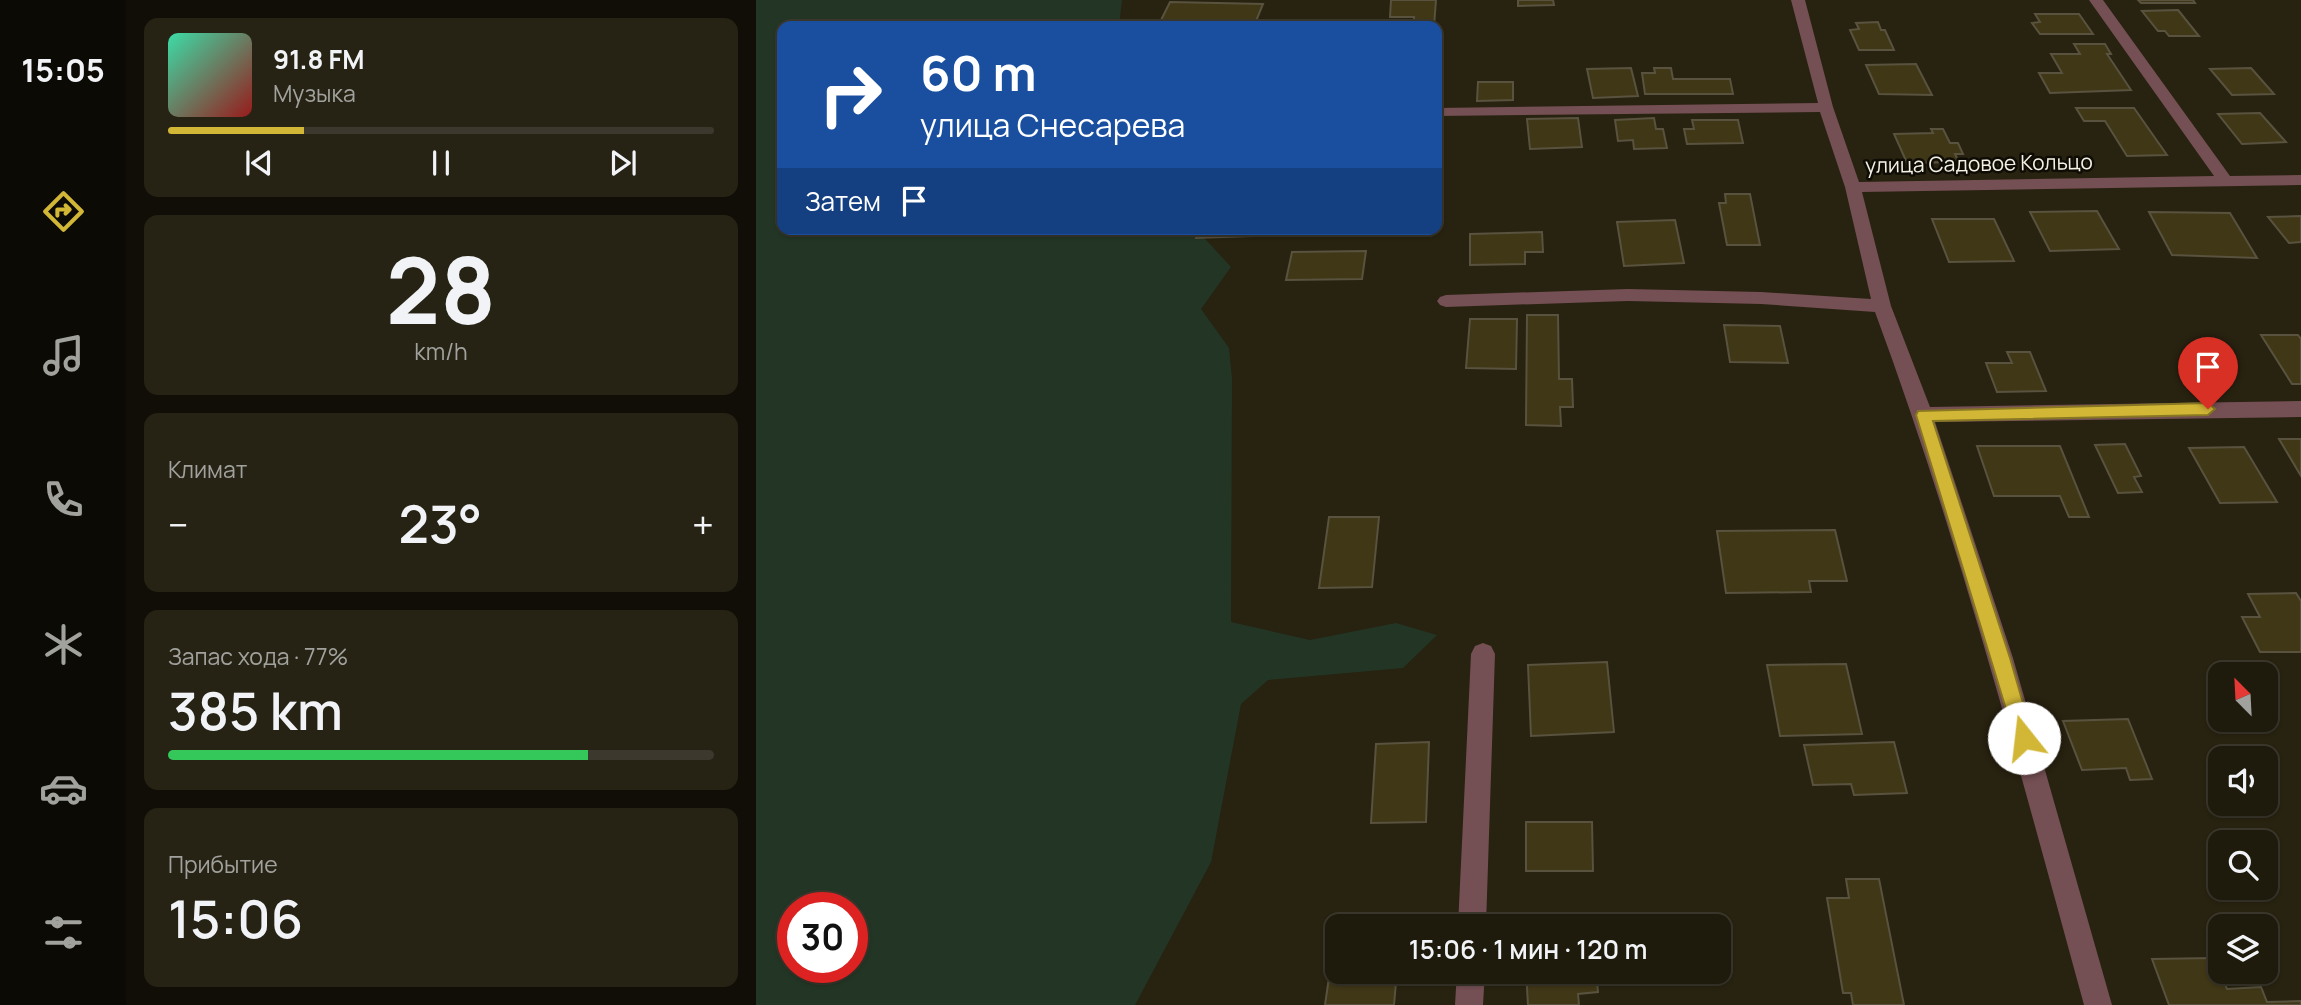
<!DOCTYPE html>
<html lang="ru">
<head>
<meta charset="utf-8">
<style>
	:root { --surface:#1e1a0c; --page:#262315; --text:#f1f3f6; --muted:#a1a19d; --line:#3c382d; --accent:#d2b736 }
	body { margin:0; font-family:Manrope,sans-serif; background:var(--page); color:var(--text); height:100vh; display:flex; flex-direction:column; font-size:26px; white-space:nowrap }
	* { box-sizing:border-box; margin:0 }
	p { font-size:23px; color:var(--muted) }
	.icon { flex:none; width:38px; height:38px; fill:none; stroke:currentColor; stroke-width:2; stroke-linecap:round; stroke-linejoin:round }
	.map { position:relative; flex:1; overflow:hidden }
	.details { display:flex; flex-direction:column; gap:18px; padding:18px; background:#100e07; width:630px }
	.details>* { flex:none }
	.guide { position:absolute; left:21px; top:21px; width:665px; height:214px; border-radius:14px; box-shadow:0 2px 5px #0004,0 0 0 2px var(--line); background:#1a4fa0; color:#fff; overflow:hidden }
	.needle { width:46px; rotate:336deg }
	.fabs { position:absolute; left:1452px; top:662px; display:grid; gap:14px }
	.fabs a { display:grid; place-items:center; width:70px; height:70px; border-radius:14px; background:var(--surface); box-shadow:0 2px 5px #0004,0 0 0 2px var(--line); font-size:35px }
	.speed { position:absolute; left:21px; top:892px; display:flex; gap:14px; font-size:35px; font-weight:700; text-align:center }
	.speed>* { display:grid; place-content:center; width:91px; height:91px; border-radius:50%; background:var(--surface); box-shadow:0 2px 5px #0004,0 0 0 2px var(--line); line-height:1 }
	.speed .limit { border:10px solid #d22; background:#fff; color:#111 }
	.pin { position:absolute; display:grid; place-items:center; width:60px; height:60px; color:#fff; margin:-72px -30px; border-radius:50% 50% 50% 0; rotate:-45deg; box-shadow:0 0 7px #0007 }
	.pin .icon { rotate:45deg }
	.me { position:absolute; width:77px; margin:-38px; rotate:344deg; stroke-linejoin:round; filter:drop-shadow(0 0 5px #0008) }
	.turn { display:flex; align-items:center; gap:24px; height:147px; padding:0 28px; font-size:32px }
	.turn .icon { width:91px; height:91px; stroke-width:2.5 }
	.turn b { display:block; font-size:49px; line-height:60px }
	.then { display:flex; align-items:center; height:66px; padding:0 28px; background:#0003; gap:14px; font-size:26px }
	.big { font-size:52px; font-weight:600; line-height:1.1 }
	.details .card { flex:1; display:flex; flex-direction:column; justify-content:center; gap:10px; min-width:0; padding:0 24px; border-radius:14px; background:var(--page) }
	.details .dial { align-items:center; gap:0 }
	.dial b { font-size:91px; line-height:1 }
	.song { display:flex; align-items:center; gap:21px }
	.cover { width:84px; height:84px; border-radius:10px; background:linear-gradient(135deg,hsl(160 70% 55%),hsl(0 70% 35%)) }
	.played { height:7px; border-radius:4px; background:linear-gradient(90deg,var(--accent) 25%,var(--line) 25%) }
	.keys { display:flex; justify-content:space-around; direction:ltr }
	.heat { display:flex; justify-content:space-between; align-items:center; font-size:38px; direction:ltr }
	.charge { height:10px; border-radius:5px; background:linear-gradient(90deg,#34c759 77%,var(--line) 0) }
	.trip { position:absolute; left:569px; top:914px; width:406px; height:70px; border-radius:14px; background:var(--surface); box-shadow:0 2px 5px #0004,0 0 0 2px var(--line); font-weight:600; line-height:70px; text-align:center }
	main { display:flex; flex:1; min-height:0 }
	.tabs { display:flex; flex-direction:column; width:126px; justify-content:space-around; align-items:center; background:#0c0a05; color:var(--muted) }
	.tabs .icon { width:49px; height:49px }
	.tabs .on { color:var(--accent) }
	.tabs b { font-size:32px; color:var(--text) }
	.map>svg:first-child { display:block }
</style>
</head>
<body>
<main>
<nav class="tabs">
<b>15:05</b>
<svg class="icon on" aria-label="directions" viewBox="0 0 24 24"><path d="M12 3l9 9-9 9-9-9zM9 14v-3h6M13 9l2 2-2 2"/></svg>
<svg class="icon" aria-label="music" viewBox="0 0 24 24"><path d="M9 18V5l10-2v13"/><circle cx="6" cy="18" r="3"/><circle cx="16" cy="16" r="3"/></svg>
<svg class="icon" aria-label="phone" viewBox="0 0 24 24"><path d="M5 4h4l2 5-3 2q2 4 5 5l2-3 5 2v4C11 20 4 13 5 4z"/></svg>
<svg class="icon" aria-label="climate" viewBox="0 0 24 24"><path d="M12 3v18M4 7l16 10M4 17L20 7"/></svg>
<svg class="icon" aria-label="car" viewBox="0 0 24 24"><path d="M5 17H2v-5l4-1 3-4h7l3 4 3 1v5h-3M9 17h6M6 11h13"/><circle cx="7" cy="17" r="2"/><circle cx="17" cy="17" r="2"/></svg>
<svg class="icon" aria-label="filters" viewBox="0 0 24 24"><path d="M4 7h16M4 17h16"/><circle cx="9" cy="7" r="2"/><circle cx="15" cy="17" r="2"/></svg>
</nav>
<section class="details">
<div class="card">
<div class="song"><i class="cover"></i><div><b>91.8 FM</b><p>Музыка</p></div></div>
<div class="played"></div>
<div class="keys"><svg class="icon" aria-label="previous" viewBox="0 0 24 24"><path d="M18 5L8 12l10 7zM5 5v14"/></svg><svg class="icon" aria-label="pause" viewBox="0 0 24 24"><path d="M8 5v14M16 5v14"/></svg><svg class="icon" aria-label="next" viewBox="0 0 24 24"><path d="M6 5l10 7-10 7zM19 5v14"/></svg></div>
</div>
<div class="card dial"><b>28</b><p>km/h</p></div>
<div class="card"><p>Климат</p>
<div class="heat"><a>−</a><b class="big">23°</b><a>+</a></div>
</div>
<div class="card"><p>Запас хода · 77%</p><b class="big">385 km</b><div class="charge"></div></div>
<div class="card"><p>Прибытие</p><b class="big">15:06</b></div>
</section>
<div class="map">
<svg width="1545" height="1005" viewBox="0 0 1545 1005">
	<rect width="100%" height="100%" fill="#282210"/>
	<path fill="#233625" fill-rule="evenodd" d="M0 0H366L363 26H26V229H440L475 267 445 309 473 348 476 379 475 622 554 640 640 623 681 635 647 668 512 680 485 704 455 862 379 1005H0ZM37 908H96V968H37Z"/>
	<path fill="#403717" stroke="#58523e" stroke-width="2" d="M635 0H680L678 26H665V21H658V17H634Z
		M762 0H797L798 5 762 6Z
		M1382 0H1437L1439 3H1385Z
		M414 2 507 4 498 26H402Z
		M1422 10 1443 36H1413L1409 31H1402L1386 11Z
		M1279 14H1323L1337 34H1284L1276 23 1284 22Z
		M1122 22 1125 30H1129L1138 50H1103L1094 30 1103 29 1100 23Z
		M1318 44H1349L1355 54H1351L1375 90 1294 93 1283 73H1306L1295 54H1324Z
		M1160 64 1176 95 1123 94 1110 65Z
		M875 68 882 96 837 98 831 69Z
		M898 68H915L917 79H974L977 94H889L886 73H899Z
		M1495 68 1518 94 1476 95 1454 69Z
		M722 82H757V100L721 101Z
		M1320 108H1378L1411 155 1371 156 1349 121H1328Z
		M1504 113 1530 142 1486 144 1462 114Z
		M822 118 826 147 774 149 771 119Z
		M898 118 900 129H907L911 148 878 149 877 140 862 141 859 120Z
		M936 120H982L987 143 931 144 928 129H938Z
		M1175 129H1187L1194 143H1202L1207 154H1199L1203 162 1151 163 1138 134 1177 133Z
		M969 194H994L1004 245H971L963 203H970Z
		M1341 211 1363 249 1294 251 1274 212Z
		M1393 212 1474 213 1501 258 1416 255Z
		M1545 216V242L1533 243 1512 217Z
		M1176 219H1238L1258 261 1193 262Z
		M919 220 928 263 868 266 861 222Z
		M442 229H498L496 236 440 238Z
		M786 232 787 252H769V264L714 265V234Z
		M610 251 606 279 530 280 536 252Z
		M771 315H802L803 379H816L817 407H804L805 426 770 425Z
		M714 319H761L760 369 710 368Z
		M968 325 1024 326 1032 363 974 362Z
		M1505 335H1542L1545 339V384H1536Z
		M1251 352H1274L1290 391 1241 392 1230 363H1256Z
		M1523 439H1545V476Z
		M1369 444 1385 476 1378 477 1386 492 1362 493 1339 445Z
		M1221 446H1304L1333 517H1313L1304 496H1238Z
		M1488 447 1521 502 1464 503 1433 448Z
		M573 517H623L616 587 563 588Z
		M1079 530 1091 581H1053L1055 592 970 593 961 531Z
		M1540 593 1545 601V652H1504L1486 617H1504L1492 594Z
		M851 662 858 732 775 736 772 665Z
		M1090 664 1106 734 1024 736 1011 665Z
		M1372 719 1396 779 1374 780 1370 768 1326 770 1307 721Z
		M673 742 670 822 615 823 620 744Z
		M1138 742 1151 793 1098 795 1095 784 1057 785 1048 745Z
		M770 822H836L837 871H770Z
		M1090 879H1123L1148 1005H1097L1095 993H1087L1071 898H1093Z
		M579 936H581V971H641L638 1005H569Z
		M1459 958 1471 989 1505 987 1511 1002 1545 1001V1005H1413L1396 959Z
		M770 971H840L842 992 822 994 823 1005H772Z"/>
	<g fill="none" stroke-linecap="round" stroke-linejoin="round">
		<path fill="#744f53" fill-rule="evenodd" d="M1035 0H1049L1077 107 1103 182 1458 176 1333 0H1347L1474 176 1545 175V185L1106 192 1135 306 1174 407 1545 401V417L1179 422 1257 658 1356 1005H1328C1264 772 1203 539 1119 312L1005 304 872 301 690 307 684 305 681 301 684 297 690 295 872 289 1005 292 1115 299 1089 187 1064 112 681 116V108L1062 103Z
			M727 643 735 646 739 654 730 926H702L715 654 719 646Z
			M701 971H729L727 1005H699Z"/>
	</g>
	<path fill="#d2b736" stroke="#887723" stroke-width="2" d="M1452 403 1459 409 1452 415 1177 421 1254 658 1277 738 1274 745 1268 747 1261 745 1160 415 1162 411Z"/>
	<g text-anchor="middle" stroke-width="5" stroke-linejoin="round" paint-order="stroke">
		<g font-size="21" fill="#f3f0e4" stroke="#0e0c05">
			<text transform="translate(1223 164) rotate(-1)" y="7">улица Садовое Кольцо</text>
		</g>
	</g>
</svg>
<div class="fabs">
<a><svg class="needle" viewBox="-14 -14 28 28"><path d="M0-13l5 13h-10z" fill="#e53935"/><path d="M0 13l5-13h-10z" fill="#a1a19d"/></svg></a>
<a><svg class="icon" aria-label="sound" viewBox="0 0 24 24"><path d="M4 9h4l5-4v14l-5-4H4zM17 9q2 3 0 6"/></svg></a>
<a><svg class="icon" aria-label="search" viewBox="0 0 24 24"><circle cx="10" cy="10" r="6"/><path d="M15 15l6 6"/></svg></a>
<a><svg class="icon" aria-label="layers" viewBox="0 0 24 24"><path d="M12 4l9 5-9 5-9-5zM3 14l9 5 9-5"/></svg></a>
</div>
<div class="speed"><div class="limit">30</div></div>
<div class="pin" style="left:1452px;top:409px;background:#d93025"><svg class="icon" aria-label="arrive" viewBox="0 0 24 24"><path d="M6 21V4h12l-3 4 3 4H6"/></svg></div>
<svg class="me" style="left:1268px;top:738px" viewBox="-20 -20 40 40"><circle r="19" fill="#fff"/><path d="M0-13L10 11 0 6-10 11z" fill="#d2b736"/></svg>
<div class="trip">15:06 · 1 мин · 120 m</div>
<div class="guide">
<div class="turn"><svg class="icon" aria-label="right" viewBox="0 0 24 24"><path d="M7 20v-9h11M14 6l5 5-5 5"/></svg><div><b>60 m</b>улица Снесарева</div></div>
<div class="then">Затем<svg class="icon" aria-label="arrive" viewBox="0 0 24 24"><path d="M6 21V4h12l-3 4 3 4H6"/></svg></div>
</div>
</div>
</main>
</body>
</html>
